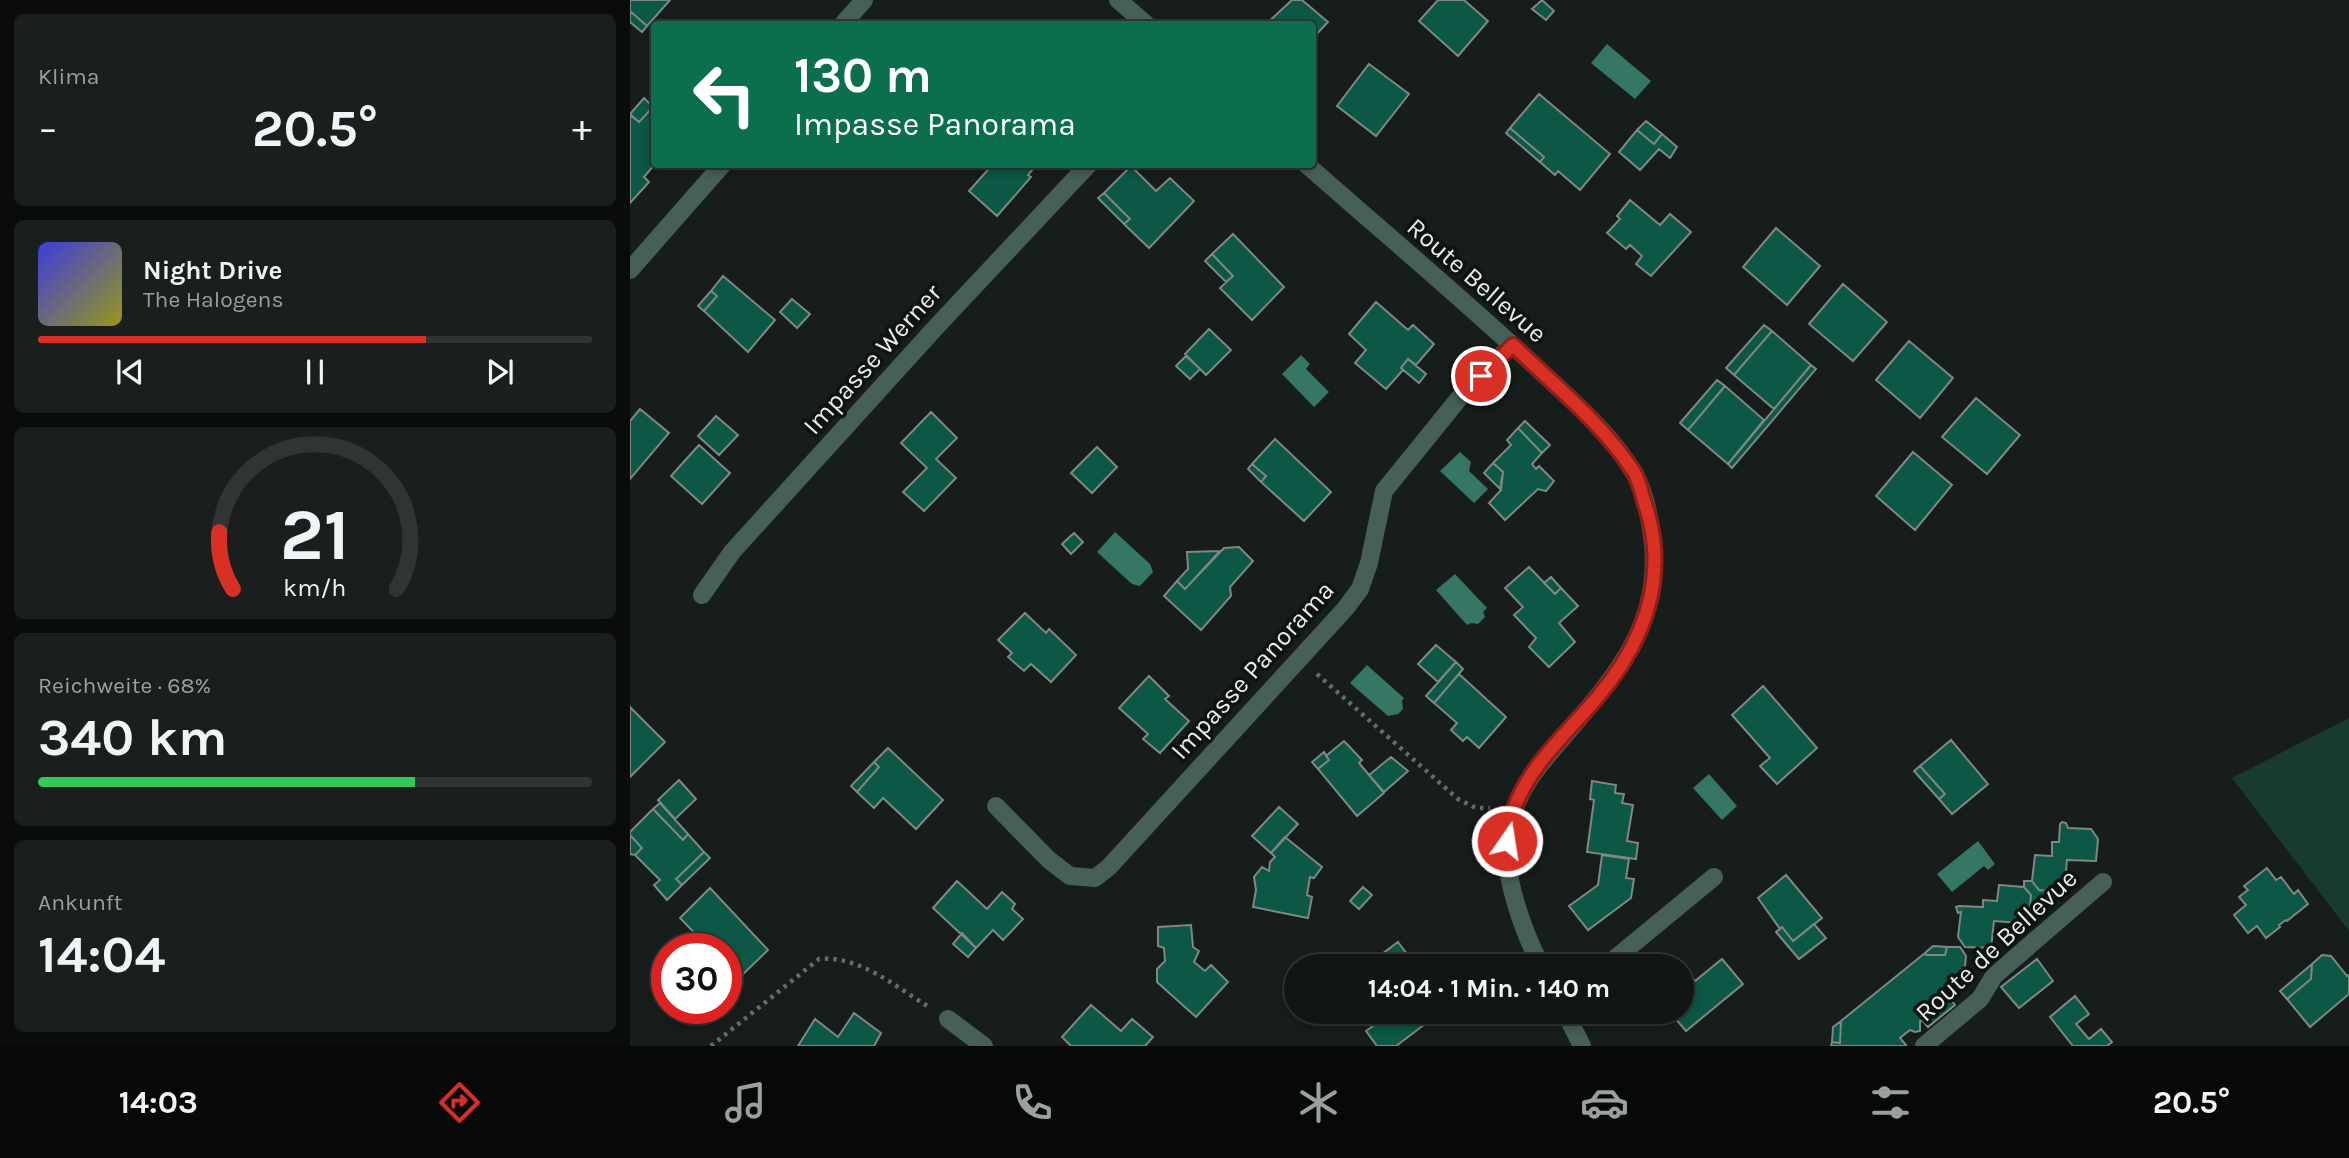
<!DOCTYPE html>
<html lang="de">
<head>
<meta charset="utf-8">
<style>
	:root { --surface:#111614; --page:#1a1f1d; --text:#f1f3f6; --muted:#9c9fa0; --line:#303534; --accent:#d93025 }
	body { margin:0; font-family:Karla,sans-serif; background:var(--page); color:var(--text); height:100vh; display:flex; flex-direction:column; font-size:26px; white-space:nowrap }
	* { box-sizing:border-box; margin:0 }
	p { font-size:23px; color:var(--muted) }
	.icon { flex:none; width:38px; height:38px; fill:none; stroke:currentColor; stroke-width:2; stroke-linecap:round; stroke-linejoin:round }
	.map { position:relative; flex:1; overflow:hidden }
	.drawer { display:flex; flex-direction:column; gap:14px; padding:14px; background:#090c0b; width:630px }
	.drawer>* { flex:none }
	.top-card { position:absolute; left:21px; top:21px; width:665px; height:147px; border-radius:7px; box-shadow:0 4px 10px #0003,0 0 0 2px var(--line); background:#0b6e4f; color:#fff; overflow:hidden }
	.speed { position:absolute; left:21px; top:933px; display:flex; gap:14px; font-size:35px; font-weight:700; text-align:center }
	.speed>* { display:grid; place-content:center; width:91px; height:91px; border-radius:50%; background:var(--surface); box-shadow:0 4px 10px #0003,0 0 0 2px var(--line); line-height:1 }
	.speed .limit { border:10px solid #d22; background:#fff; color:#111 }
	.pin { position:absolute; display:grid; place-items:center; width:60px; height:60px; color:#fff; margin:-30px; border:4px solid #fff; border-radius:50%; box-shadow:0 2px 7px #0007 }
	.me { position:absolute; width:77px; margin:-38px; rotate:13deg; stroke-linejoin:round; filter:drop-shadow(0 0 5px #0008) }
	.turn { display:flex; align-items:center; gap:24px; height:147px; padding:0 28px; font-size:32px }
	.turn .icon { width:91px; height:91px; stroke-width:2.5 }
	.turn b { display:block; font-size:49px; line-height:60px }
	.big { font-size:52px; font-weight:700; line-height:1.1 }
	.drawer .widget { flex:1; display:flex; flex-direction:column; justify-content:center; gap:10px; min-width:0; padding:0 24px; border-radius:10px; background:var(--page) }
	.drawer .dial { align-items:center; gap:0 }
	.dial svg { height:182px; overflow:visible; fill:none; stroke:var(--line); stroke-width:7; stroke-linecap:round; text-anchor:middle }
	.dial text { fill:var(--text); stroke:none }
	.song { display:flex; align-items:center; gap:21px }
	.cover { width:84px; height:84px; border-radius:10px; background:linear-gradient(135deg,hsl(240 70% 55%),hsl(60 70% 35%)) }
	.played { height:7px; border-radius:4px; background:linear-gradient(90deg,var(--accent) 70%,var(--line) 70%) }
	.keys { display:flex; justify-content:space-around; direction:ltr }
	.heat { display:flex; justify-content:space-between; align-items:center; font-size:38px; direction:ltr }
	.charge { height:10px; border-radius:5px; background:linear-gradient(90deg,#34c759 68%,var(--line) 0) }
	.trip { position:absolute; left:654px; top:954px; width:410px; height:70px; border-radius:35px; background:var(--surface); box-shadow:0 4px 10px #0003,0 0 0 2px var(--line); font-weight:700; line-height:70px; text-align:center }
	.tab-bar { display:flex; height:112px; justify-content:space-around; align-items:center; background:#070908; color:var(--muted) }
	.tab-bar .icon { width:49px; height:49px }
	.tab-bar .on { color:var(--accent) }
	.tab-bar b { font-size:32px; color:var(--text) }
	main { display:flex; flex:1; min-height:0 }
	.map>svg:first-child { display:block }
</style>
</head>
<body>
<main>
<section class="drawer">
<div class="widget"><p>Klima</p>
<div class="heat"><a>−</a><b class="big">20.5°</b><a>+</a></div>
</div>
<div class="widget">
<div class="song"><i class="cover"></i><div><b>Night Drive</b><p>The Halogens</p></div></div>
<div class="played"></div>
<div class="keys"><svg class="icon" aria-label="previous" viewBox="0 0 24 24"><path d="M18 5L8 12l10 7zM5 5v14"/></svg><svg class="icon" aria-label="pause" viewBox="0 0 24 24"><path d="M8 5v14M16 5v14"/></svg><svg class="icon" aria-label="next" viewBox="0 0 24 24"><path d="M6 5l10 7-10 7zM19 5v14"/></svg></div>
</div>
<div class="widget dial"><svg viewBox="0 0 100 80">
<path d="M14 69A42 42 0 1 1 86 69"/>
<path d="M14 69A42 42 0 0 1 8 44" stroke="#d93025"/>
<text x="50" y="56" font-size="32" font-weight="700">21</text>
<text x="50" y="72" font-size="11">km/h</text>
</svg></div>
<div class="widget"><p>Reichweite · 68%</p><b class="big">340 km</b><div class="charge"></div></div>
<div class="widget"><p>Ankunft</p><b class="big">14:04</b></div>
</section>
<div class="map">
<svg width="1719" height="1046" viewBox="0 0 1719 1046">
	<rect width="100%" height="100%" fill="#171d1b"/>
	<path fill="#173b31" d="M1719 718V931L1602 778Z"/>
	<path fill="#357764" d="M977 44 1021 81 1005 99 961 63Z
		M671 355 680 364 676 369 699 392 684 407 652 374Z
		M830 452 841 462 839 471 858 489 844 503 810 471Z
		M485 532 520 564 523 572 510 586 502 584 467 552Z
		M825 574 857 608 853 612 855 617 848 624 841 623 837 625 806 590Z
		M737 665 774 698 772 701 773 709 768 714 758 716 720 683Z
		M1079 774 1107 806 1092 820 1063 788Z
		M1348 841 1365 864 1358 870 1354 866 1322 892 1307 874Z"/>
	<path fill="#0c5745" stroke="#7f8784" stroke-width="2" d="M0 0H40L17 26 0 11Z
		M662 0H672L698 22 682 39V24H636Z
		M808 0H834L858 21 828 56 789 21Z
		M912 0 924 11 916 20 902 9Z
		M0 11 17 26 12 32 0 22Z
		M739 64 779 94 746 136 707 106Z
		M909 94 980 154 950 190 928 171 925 175 910 162 914 157 880 128Z
		M14 98 23 107 9 122 0 114Z
		M23 107 25 164 14 177 19 182 0 203V115L9 122Z
		M1016 121 1032 134 1024 144 1007 130Z
		M880 128 914 157 910 162 876 133Z
		M1007 130 1024 144 1032 134 1047 147 1040 158 1029 149 1010 170 989 152Z
		M363 164H407L398 175 401 177 367 216 339 191Z
		M501 166 526 191 540 178 564 201 519 248 494 224 500 219 474 193Z
		M474 193 500 219 494 224 468 198Z
		M1000 200 1030 225 1040 214 1061 232 1021 276 1006 264 1012 256 1000 245 996 249 977 233 990 219 987 216Z
		M1146 228 1190 266 1157 305 1113 267Z
		M603 234 654 287 622 320 590 288 603 276 582 254Z
		M582 254 603 276 596 282 575 261Z
		M93 276 145 320 118 352 74 311 87 296 81 291Z
		M1213 284 1257 322 1223 361 1179 324Z
		M81 291 87 296 74 311 68 306Z
		M162 299 180 314 167 328 150 312Z
		M746 302 778 330 783 325 804 344 786 365 778 359 771 368 773 370 756 389 725 363 736 350 719 334Z
		M1134 325 1142 331 1104 375 1096 368Z
		M579 329 601 350 576 375 555 354Z
		M1142 331 1181 365 1144 409 1104 375Z
		M1279 341 1323 378 1290 418 1246 380Z
		M556 356 570 369 560 379 546 366Z
		M778 359 796 374 789 383 771 368Z
		M1181 365 1186 369 1102 468 1098 464Z
		M1087 380 1095 386 1058 430 1050 423Z
		M1095 386 1134 420 1098 464 1058 430Z
		M1346 398 1390 435 1357 474 1312 437Z
		M10 409 39 433 0 479V421Z
		M301 412 327 438 306 459 326 478 294 511 273 492 297 468 271 443Z
		M86 416 108 435 89 455 68 436Z
		M895 421 920 445 912 453 888 428Z
		M888 428 912 453 902 464 906 469 909 466 924 481 916 491 908 489 875 520 859 503 871 490 873 472 863 463 881 445 877 440Z
		M645 439 701 492 674 521 631 482 636 476 622 464Z
		M69 445 100 473 72 504 41 476Z
		M467 447 487 467 462 493 441 473Z
		M1283 452 1322 485 1285 530 1246 496Z
		M863 463 873 472 870 489 854 473Z
		M622 464 636 476 631 482 618 469Z
		M444 533 453 542 441 554 432 544Z
		M609 547 623 561 600 587 601 596 571 630 534 596 547 581 555 589 594 548Z
		M590 551 555 589 547 581 558 569 557 552Z
		M899 567 925 594 931 588 948 606 929 623 945 642 919 667 899 647 906 638 884 615 893 607 875 588Z
		M921 577 931 588 925 594 914 583Z
		M395 613 416 633 419 629 446 655 421 682 401 664 394 671 378 657 382 653 368 640Z
		M806 645 826 662 808 682 788 664Z
		M826 662 833 669 804 703 796 696Z
		M829 674 876 717 849 748 837 737 833 741 821 730 827 723 804 703Z
		M519 676 539 696 535 699 559 721 530 753 513 739 518 734 489 708Z
		M1133 686 1187 748 1147 784 1130 766 1140 758 1102 715Z
		M0 707 35 742 0 777Z
		M1321 740 1358 784 1322 814 1309 799 1315 794 1290 766Z
		M714 741 732 760 729 763 754 793 727 816 688 769 699 760 696 756Z
		M258 748 313 800 286 829 253 798 244 808 227 792 249 767 244 762Z
		M694 752 699 760 688 769 682 762Z
		M761 757 778 771 754 792 739 775Z
		M244 762 249 767 227 792 221 786Z
		M1290 766 1315 794 1309 799 1284 771Z
		M49 780 66 799 45 819 28 800Z
		M962 781 986 785 985 793 994 794 992 803 1003 805 997 841 1008 843 1006 859 957 852 964 800 960 799Z
		M30 803 58 834 53 840 23 809Z
		M649 807 668 824 641 853 622 836Z
		M23 809 53 840 58 834 74 852 46 879 52 885 37 900 24 885 30 880 5 855 12 848 0 835V832Z
		M1432 822 1436 823 1438 828 1461 829 1468 839 1466 861 1437 860 1434 895 1431 897 1427 892 1409 890 1402 881 1405 855 1422 856V842H1429L1430 824Z
		M0 835 12 848 5 855 0 854Z
		M655 837 692 867 684 878 680 877 677 895 682 897 678 918 623 907 626 890 624 877 632 867 639 871 640 862 645 857 641 853Z
		M74 852 80 858 52 885 46 879Z
		M972 855 999 859 996 878 1004 879 1001 898 958 930 939 906 968 885Z
		M1637 868 1646 880 1651 877 1664 894 1668 890 1678 904 1657 921 1656 920 1649 925 1650 927 1636 938 1627 926 1618 933 1604 915 1616 905 1609 897 1618 890 1614 886Z
		M1156 875 1192 918 1163 941 1152 927 1150 929 1128 898Z
		M327 881 357 909 372 892 385 904 382 909 393 919 373 940 363 930 346 948 303 908Z
		M1394 881H1402L1409 890 1427 892 1399 918 1401 895 1394 887Z
		M1369 885 1394 887 1401 895 1399 918 1403 921 1402 924 1364 921 1361 948 1335 947 1328 937 1331 912 1328 913 1326 907 1329 906 1353 907V900L1367 901Z
		M733 887 742 895 729 909 720 901Z
		M80 888 138 950 108 979 96 967V948H79L50 918Z
		M1184 924 1196 938 1169 959 1146 932 1152 927 1163 941Z
		M561 925 563 947 569 951 564 962 575 971 581 965 598 982 566 1017 527 982V969L535 961 534 948 528 946V927Z
		M332 933 346 948 338 957 323 944Z
		M768 942 786 966H736Z
		M1303 946 1317 947 1315 955H1296L1295 953Z
		M1317 947H1330L1336 956 1333 986 1319 997 1325 1005 1298 1027 1292 1020 1290 1021V1031L1285 1032 1280 1030 1270 1038 1276 1045 1274 1046H1201L1202 1042 1210 1043 1211 1021 1295 953 1296 955H1315Z
		M1692 955 1701 956 1717 976 1719 975V994L1680 1027 1657 999 1681 979 1682 964Z
		M1092 959 1113 984 1056 1031 1040 1012H1052V966H1044L1049 962 1065 981Z
		M1407 959 1423 981 1389 1008 1371 987Z
		M1682 964 1681 979 1657 999 1650 991Z
		M1445 996 1459 1014 1446 1024 1459 1039 1471 1029 1482 1042 1477 1046H1443L1420 1017Z
		M461 1005 491 1031 502 1019 523 1037 515 1046H441L432 1037Z
		M750 1012H811L766 1046H747L736 1031 754 1018Z
		M224 1013 251 1033 244 1046H168L185 1019 208 1037Z
		M1211 1021 1210 1043 1202 1042 1203 1027Z"/>
	<g fill="none" stroke-linecap="round" stroke-linejoin="round">
		<path stroke="#656b69" stroke-width="4.5" stroke-dasharray="3.5 5" stroke-linecap="butt" d="M687 674 828 799 846 808H860
			M81 1046 189 959C229 955 266 987 299 1007"/>
		<path stroke="#465f57" stroke-width="18" d="M488 0 516 24
			M213 24 234 0
			M676 164C753 232 832 298 907 368 941 400 980 432 1004 473 1015 491 1021 523 1023 544 1031 625 985 677 935 735 908 766 882 795 877 839 873 877 894 933 911 966
			M0 270 93 164
			M72 595 102 552 307 326 459 164
			M366 806 419 860 440 876 465 878 479 867 715 609 730 589 739 563 754 491 835 391 882 345
			M976 966 1084 877
			M935 1012 952 1046
			M318 1019 354 1046
			M1294 1046 1350 999 1364 976 1473 882"/>
	</g>
	<g fill="none" stroke-linecap="round" stroke-linejoin="round">
		<defs>
			<path id="route" d="M851 376 883 345C924 385 972 423 1004 472 1010 482 1012 496 1016 507 1039 579 1013 644 966 699 937 733 899 766 884 809 880 819 879 831 877 841"/>
		</defs>
		<use href="#route" stroke="#8d1f18" stroke-width="18"/>
		<use href="#route" stroke="#d93025" stroke-width="12"/>
	</g>
	<g text-anchor="middle" stroke-width="7" stroke-linejoin="round" paint-order="stroke">
		<g font-size="26" fill="#e8ecea" stroke="#0e1412">
			<text transform="translate(847 280) rotate(41)" y="9">Route Bellevue</text>
			<text transform="translate(242 359) rotate(-48)" y="9">Impasse Werner</text>
			<text transform="translate(622 670) rotate(-48)" y="9">Impasse Panorama</text>
			<text transform="translate(1366 945) rotate(-43)" y="9">Route de Bellevue</text>
		</g>
	</g>
</svg>
<div class="speed"><div class="limit">30</div></div>
<div class="pin" style="left:851px;top:376px;background:#d93025"><svg class="icon" aria-label="arrive" viewBox="0 0 24 24"><path d="M6 21V4h12l-3 4 3 4H6"/></svg></div>
<svg class="me" style="left:877px;top:841px" viewBox="-20 -20 40 40"><circle r="17" fill="#d93025" stroke="#fff" stroke-width="3"/><path d="M0-11L8 9 0 5-8 9z" fill="#fff"/></svg>
<div class="trip">14:04 · 1 Min. · 140 m</div>
<div class="top-card">
<div class="turn"><svg class="icon" aria-label="left" viewBox="0 0 24 24"><path d="M17 20v-9H6M10 6l-5 5 5 5"/></svg><div><b>130 m</b>Impasse Panorama</div></div>
</div>
</div>
</main>
<nav class="tab-bar">
<b>14:03</b>
<svg class="icon on" aria-label="directions" viewBox="0 0 24 24"><path d="M12 3l9 9-9 9-9-9zM9 14v-3h6M13 9l2 2-2 2"/></svg>
<svg class="icon" aria-label="music" viewBox="0 0 24 24"><path d="M9 18V5l10-2v13"/><circle cx="6" cy="18" r="3"/><circle cx="16" cy="16" r="3"/></svg>
<svg class="icon" aria-label="phone" viewBox="0 0 24 24"><path d="M5 4h4l2 5-3 2q2 4 5 5l2-3 5 2v4C11 20 4 13 5 4z"/></svg>
<svg class="icon" aria-label="climate" viewBox="0 0 24 24"><path d="M12 3v18M4 7l16 10M4 17L20 7"/></svg>
<svg class="icon" aria-label="car" viewBox="0 0 24 24"><path d="M5 17H2v-5l4-1 3-4h7l3 4 3 1v5h-3M9 17h6M6 11h13"/><circle cx="7" cy="17" r="2"/><circle cx="17" cy="17" r="2"/></svg>
<svg class="icon" aria-label="filters" viewBox="0 0 24 24"><path d="M4 7h16M4 17h16"/><circle cx="9" cy="7" r="2"/><circle cx="15" cy="17" r="2"/></svg>
<b>20.5°</b>
</nav>
</body>
</html>
